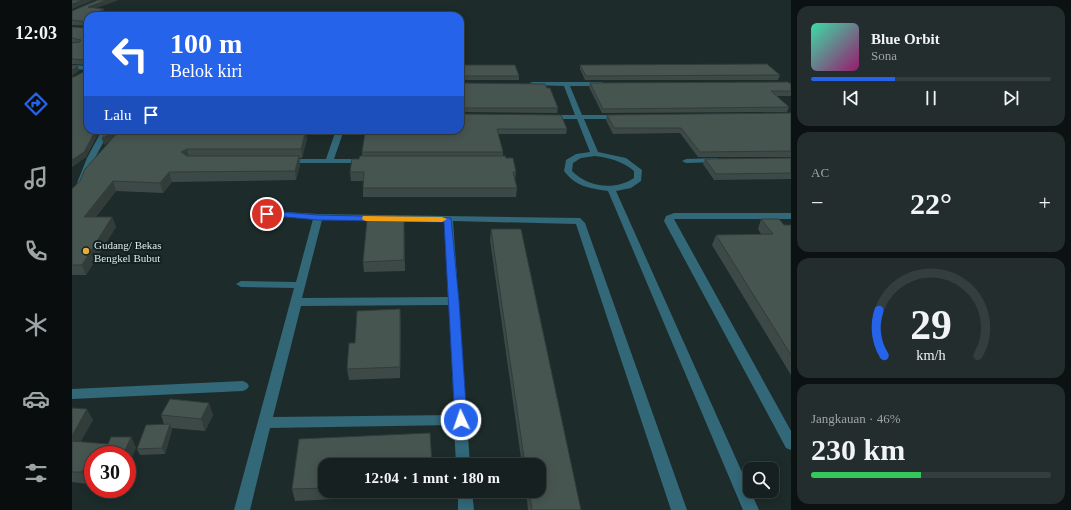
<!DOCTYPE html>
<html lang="id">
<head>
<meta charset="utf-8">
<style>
	:root { --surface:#162020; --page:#232d2d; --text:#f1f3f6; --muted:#9ea3a5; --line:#353e3e; --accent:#2563eb }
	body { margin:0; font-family:"Times New Roman",serif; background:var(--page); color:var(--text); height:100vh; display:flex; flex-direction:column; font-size:15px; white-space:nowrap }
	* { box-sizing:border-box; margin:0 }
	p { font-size:13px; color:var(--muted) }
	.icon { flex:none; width:22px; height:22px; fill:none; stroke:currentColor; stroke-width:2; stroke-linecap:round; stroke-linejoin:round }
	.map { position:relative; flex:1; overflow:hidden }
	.side { display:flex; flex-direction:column; gap:6px; padding:6px; background:#0c1212; width:280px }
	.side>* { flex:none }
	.hud { position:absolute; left:12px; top:12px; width:380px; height:122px; border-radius:12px; box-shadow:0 2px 10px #0003,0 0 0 1px var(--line); background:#2563eb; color:#fff; overflow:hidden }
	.fabs { position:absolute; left:671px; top:462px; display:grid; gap:8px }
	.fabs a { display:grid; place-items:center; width:36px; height:36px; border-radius:8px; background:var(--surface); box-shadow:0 2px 10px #0003,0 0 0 1px var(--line); font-size:20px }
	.speed { position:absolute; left:12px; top:446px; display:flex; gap:8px; font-size:20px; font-weight:700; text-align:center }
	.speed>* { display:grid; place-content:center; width:52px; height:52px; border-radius:50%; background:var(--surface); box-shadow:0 2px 10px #0003,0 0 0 1px var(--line); line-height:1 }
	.speed .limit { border:6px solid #d22; background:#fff; color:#111 }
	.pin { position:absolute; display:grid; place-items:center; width:34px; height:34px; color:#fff; margin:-17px; border:2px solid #fff; border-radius:50%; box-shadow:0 1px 4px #0007 }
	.me { position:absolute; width:44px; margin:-22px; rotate:357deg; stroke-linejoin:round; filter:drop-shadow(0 0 3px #0008) }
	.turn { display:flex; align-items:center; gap:14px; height:84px; padding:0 20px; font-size:18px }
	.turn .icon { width:52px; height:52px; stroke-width:2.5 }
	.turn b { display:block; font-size:28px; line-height:34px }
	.then { display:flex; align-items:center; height:38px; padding:0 20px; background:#0003; gap:8px; font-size:15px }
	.big { font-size:30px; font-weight:700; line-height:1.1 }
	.side .widget { flex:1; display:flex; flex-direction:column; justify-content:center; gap:6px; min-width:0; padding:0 14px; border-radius:12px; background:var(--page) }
	.side .dial { align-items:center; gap:0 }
	.dial svg { height:104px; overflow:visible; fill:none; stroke:var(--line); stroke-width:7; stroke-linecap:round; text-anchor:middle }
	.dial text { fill:var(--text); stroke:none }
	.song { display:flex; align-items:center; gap:12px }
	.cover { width:48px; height:48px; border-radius:6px; background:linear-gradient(135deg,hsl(160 70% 55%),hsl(320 70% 35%)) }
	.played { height:4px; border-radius:2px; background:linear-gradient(90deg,var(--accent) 35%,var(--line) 35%) }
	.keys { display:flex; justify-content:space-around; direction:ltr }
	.heat { display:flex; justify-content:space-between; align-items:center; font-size:22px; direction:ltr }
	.charge { height:6px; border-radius:3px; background:linear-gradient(90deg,#34c759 46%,var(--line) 0) }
	.trip { position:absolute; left:246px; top:458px; width:228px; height:40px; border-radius:12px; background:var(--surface); box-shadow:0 2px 10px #0003,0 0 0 1px var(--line); font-weight:700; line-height:40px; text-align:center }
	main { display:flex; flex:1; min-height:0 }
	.tabs { display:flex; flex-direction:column; width:72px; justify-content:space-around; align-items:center; background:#090d0d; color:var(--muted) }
	.tabs .icon { width:28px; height:28px }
	.tabs .current { color:var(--accent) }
	.tabs b { font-size:18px; color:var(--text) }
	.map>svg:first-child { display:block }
</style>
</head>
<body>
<main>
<nav class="tabs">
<b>12:03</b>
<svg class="icon current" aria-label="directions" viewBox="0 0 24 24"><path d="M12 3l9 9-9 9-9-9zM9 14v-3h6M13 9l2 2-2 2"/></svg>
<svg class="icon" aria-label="music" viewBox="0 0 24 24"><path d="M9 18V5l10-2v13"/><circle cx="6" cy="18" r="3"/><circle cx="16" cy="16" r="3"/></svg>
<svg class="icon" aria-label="phone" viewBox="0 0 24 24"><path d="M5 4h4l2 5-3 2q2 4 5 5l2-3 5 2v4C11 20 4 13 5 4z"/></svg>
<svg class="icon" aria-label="climate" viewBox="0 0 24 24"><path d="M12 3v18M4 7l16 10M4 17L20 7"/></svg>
<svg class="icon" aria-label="car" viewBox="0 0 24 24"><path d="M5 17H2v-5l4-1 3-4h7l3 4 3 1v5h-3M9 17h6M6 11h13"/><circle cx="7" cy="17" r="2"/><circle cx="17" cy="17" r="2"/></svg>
<svg class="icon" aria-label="filters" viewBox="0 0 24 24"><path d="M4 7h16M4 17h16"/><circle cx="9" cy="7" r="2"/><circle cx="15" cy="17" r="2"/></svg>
</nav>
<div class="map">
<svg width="719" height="510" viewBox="0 0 719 510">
	<rect width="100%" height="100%" fill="#1d2b2b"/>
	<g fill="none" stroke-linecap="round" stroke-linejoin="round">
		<path fill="#326878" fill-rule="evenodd" d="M0 65 16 66V70L0 69Z
			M460 82H530L533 84 530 86H498L510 115H547L551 117 547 119H512L526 152 554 158 570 170 569 181 559 188 544 191 687 510H671L536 191C517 188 504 187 492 171L494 160 504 154 518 152 505 119H477L473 117 477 115H503L492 86 458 85V83ZM523 156C538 158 550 161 562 171V178C543 191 515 187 500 171L501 163 509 158Z
			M30 130H38L23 158 11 189 3 197 0 198V191L3 188 15 158Z
			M264 130H272L262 159H293L297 161 296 163H215L211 161 215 159H254Z
			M645 158 649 160 648 162 614 163 610 161 614 159Z
			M183 210 246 214 508 218 513 223 615 510H599L504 224 381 221 398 465H384L382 425 198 428 178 510H162L222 288 169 287 164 284 169 281 224 282 241 219 180 215 178 213ZM250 220 372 221 376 297 230 298ZM377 305 382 415 201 417 229 306Z
			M602 213H719V219H602L719 431V450L714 448 592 221 594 216Z
			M171 381 175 383 177 386 175 389 171 391 0 399V389Z
			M386 491H400L402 510H386Z"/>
	</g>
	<path fill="#3d4946" d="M25 8 33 11 16 26 0 25V11Z
		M0 27 15 28 16 27V130H28L14 157 0 167V77H2L15 70V65L0 64V43H3L0 42Z
		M388 65 447 76V80H388Z
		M508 65 708 75 706 80H513L508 69Z
		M388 83 475 88 486 108 485 113 388 112Z
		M518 83 719 84V96H705L717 107 715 112 530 113 517 87Z
		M719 113V157H626L608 133 541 134 534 120 535 115Z
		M388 114 495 129 494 134H426L431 152V156L434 158 444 172 443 180 445 188 444 197H291V181H279L278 172 287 159 290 156V152L333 134Z
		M35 130 235 139 230 158H227L228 165 224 180 100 182 91 193 44 191 24 217H40L44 227 14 275H0V189L8 181 40 139 32 145Z
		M719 158V179L642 180 631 164 633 159Z
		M332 219 333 271 292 272 291 262Z
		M689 219 712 225H719V375L640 245 644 235 689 234 686 229Z
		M419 229 509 510H456L454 491H467V465H450L418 240Z
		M329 321 328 378 277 380 275 369 283 343Z
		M0 408 21 420 8 442 36 444 59 437 64 448 21 455V476H20L16 484 0 482Z
		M89 415H141L133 431 99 428 100 430 93 454 68 455 65 449 92 424Z
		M253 465V491H361V494L223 501 220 489Z"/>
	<path fill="#323c39" d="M11 0H22L0 9V4Z
		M35 0H47L17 11 16 7Z
		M48 13 49 16H41Z
		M6 66 7 71 0 76V70Z
		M24 130H28L14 157 0 167V160Z
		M43 130H53L32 145 30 139Z
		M234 130 235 139 230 158 229 149Z
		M115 149 117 158 109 152Z
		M227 156 228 165 224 180 223 171Z
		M97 172 100 182 91 193 88 183Z
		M41 181 44 191 16 227 12 217Z
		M40 217 44 227 14 275 10 265Z
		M328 309 329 321 328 378Z
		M137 403 141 415 133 431 129 419Z
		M15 409 21 420 3 452 0 447V436Z
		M98 424 100 430 93 454 90 448Z
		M59 437 64 448 55 469V455H51Z
		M14 465 20 476 16 484 10 472Z"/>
	<path fill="#475551" stroke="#323c39" d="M0 0H11L0 4Z
		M26 0H35L16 7 32 9 28 11 48 13 41 16H16V25V22L0 20V11Z
		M0 27 15 28 16 27V130H24L12 152 0 160V77H2L15 70 16 60 0 59V43L8 42 9 40 0 38Z
		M695 64 708 75 514 76 508 65Z
		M388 65H443L447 76H388Z
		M0 66H6L0 70Z
		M716 82 719 84V91H699L717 107 531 109 518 83Z
		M388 83 473 84 475 88H478L486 108H388Z
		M719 113V151L628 152 609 128H542L535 115Z
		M388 114 489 115 495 129H425L431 152H290L293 133 333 134V130H388Z
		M35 130H43L30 139Z
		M48 130H234L229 149H115L109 152 115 156H227L223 171 97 172 88 183 41 181 12 217H40L10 265H0V189L8 181 13 169Z
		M288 156H433L434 158H441L444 172H441L445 188H291L292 172H278L280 159H287Z
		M719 158V173L644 174 633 159Z
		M332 219V260L291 262 295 220Z
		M689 219H707L712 225H719V355L644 235 701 234Z
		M419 229H449L509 510H460L457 491H467V465H453Z
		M328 309V367L275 369 277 343H283L285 311Z
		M98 399 137 403 129 419 89 415Z
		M0 408 15 409 0 436Z
		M98 424 90 448 65 449 74 425Z
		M358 433 360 465H253V488L220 489 227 439Z
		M39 437H59L51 455H21V465H14L10 472H0V441L36 444Z"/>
	<path fill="#2563eb" stroke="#184099" d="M195 211 246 215 379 218 387 301 395 420 393 424 389 425 384 424 383 420 372 222 246 220 192 215 191 214Z"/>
	<path fill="#f59e0b" d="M291 216 370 217 375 219 370 222 294 221 291 220 290 218Z"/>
	<circle fill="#e7ac36" stroke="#132121" stroke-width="1.5" cx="14" cy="251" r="4"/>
	<g text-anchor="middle" stroke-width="4" stroke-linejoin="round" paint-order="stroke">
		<g font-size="11" fill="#dde6e6" stroke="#132121" text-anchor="start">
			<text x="22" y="249">Gudang/ Bekas<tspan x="22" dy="13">Bengkel Bubut</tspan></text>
		</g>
	</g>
</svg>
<div class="fabs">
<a><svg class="icon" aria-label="search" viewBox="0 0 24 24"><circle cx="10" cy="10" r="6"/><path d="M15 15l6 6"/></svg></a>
</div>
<div class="speed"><div class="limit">30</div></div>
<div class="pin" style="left:195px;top:214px;background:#d93025"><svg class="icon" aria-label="arrive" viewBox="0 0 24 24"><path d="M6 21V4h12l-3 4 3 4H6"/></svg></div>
<svg class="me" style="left:389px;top:420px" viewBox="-20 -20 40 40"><circle r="17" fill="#2563eb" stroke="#fff" stroke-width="3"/><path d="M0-11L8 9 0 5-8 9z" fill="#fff"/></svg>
<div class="trip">12:04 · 1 mnt · 180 m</div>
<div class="hud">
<div class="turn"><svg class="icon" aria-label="left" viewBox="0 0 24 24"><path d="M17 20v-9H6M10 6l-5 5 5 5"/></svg><div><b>100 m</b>Belok kiri</div></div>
<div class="then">Lalu<svg class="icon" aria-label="arrive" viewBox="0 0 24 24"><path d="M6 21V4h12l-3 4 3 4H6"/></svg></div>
</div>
</div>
<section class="side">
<div class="widget">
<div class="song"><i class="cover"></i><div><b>Blue Orbit</b><p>Sona</p></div></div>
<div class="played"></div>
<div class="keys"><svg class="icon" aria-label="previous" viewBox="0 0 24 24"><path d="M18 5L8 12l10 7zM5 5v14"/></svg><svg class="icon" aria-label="pause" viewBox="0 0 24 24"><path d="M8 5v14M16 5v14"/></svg><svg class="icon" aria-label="next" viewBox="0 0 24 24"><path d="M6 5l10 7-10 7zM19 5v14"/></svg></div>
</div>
<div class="widget"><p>AC</p>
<div class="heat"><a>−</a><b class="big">22°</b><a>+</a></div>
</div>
<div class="widget dial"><svg viewBox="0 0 100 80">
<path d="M14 69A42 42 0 1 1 86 69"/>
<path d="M14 69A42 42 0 0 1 10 34" stroke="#2563eb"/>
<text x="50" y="56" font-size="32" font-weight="700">29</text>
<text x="50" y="72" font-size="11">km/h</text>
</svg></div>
<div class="widget"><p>Jangkauan · 46%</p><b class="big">230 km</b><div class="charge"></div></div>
</section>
</main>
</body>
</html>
